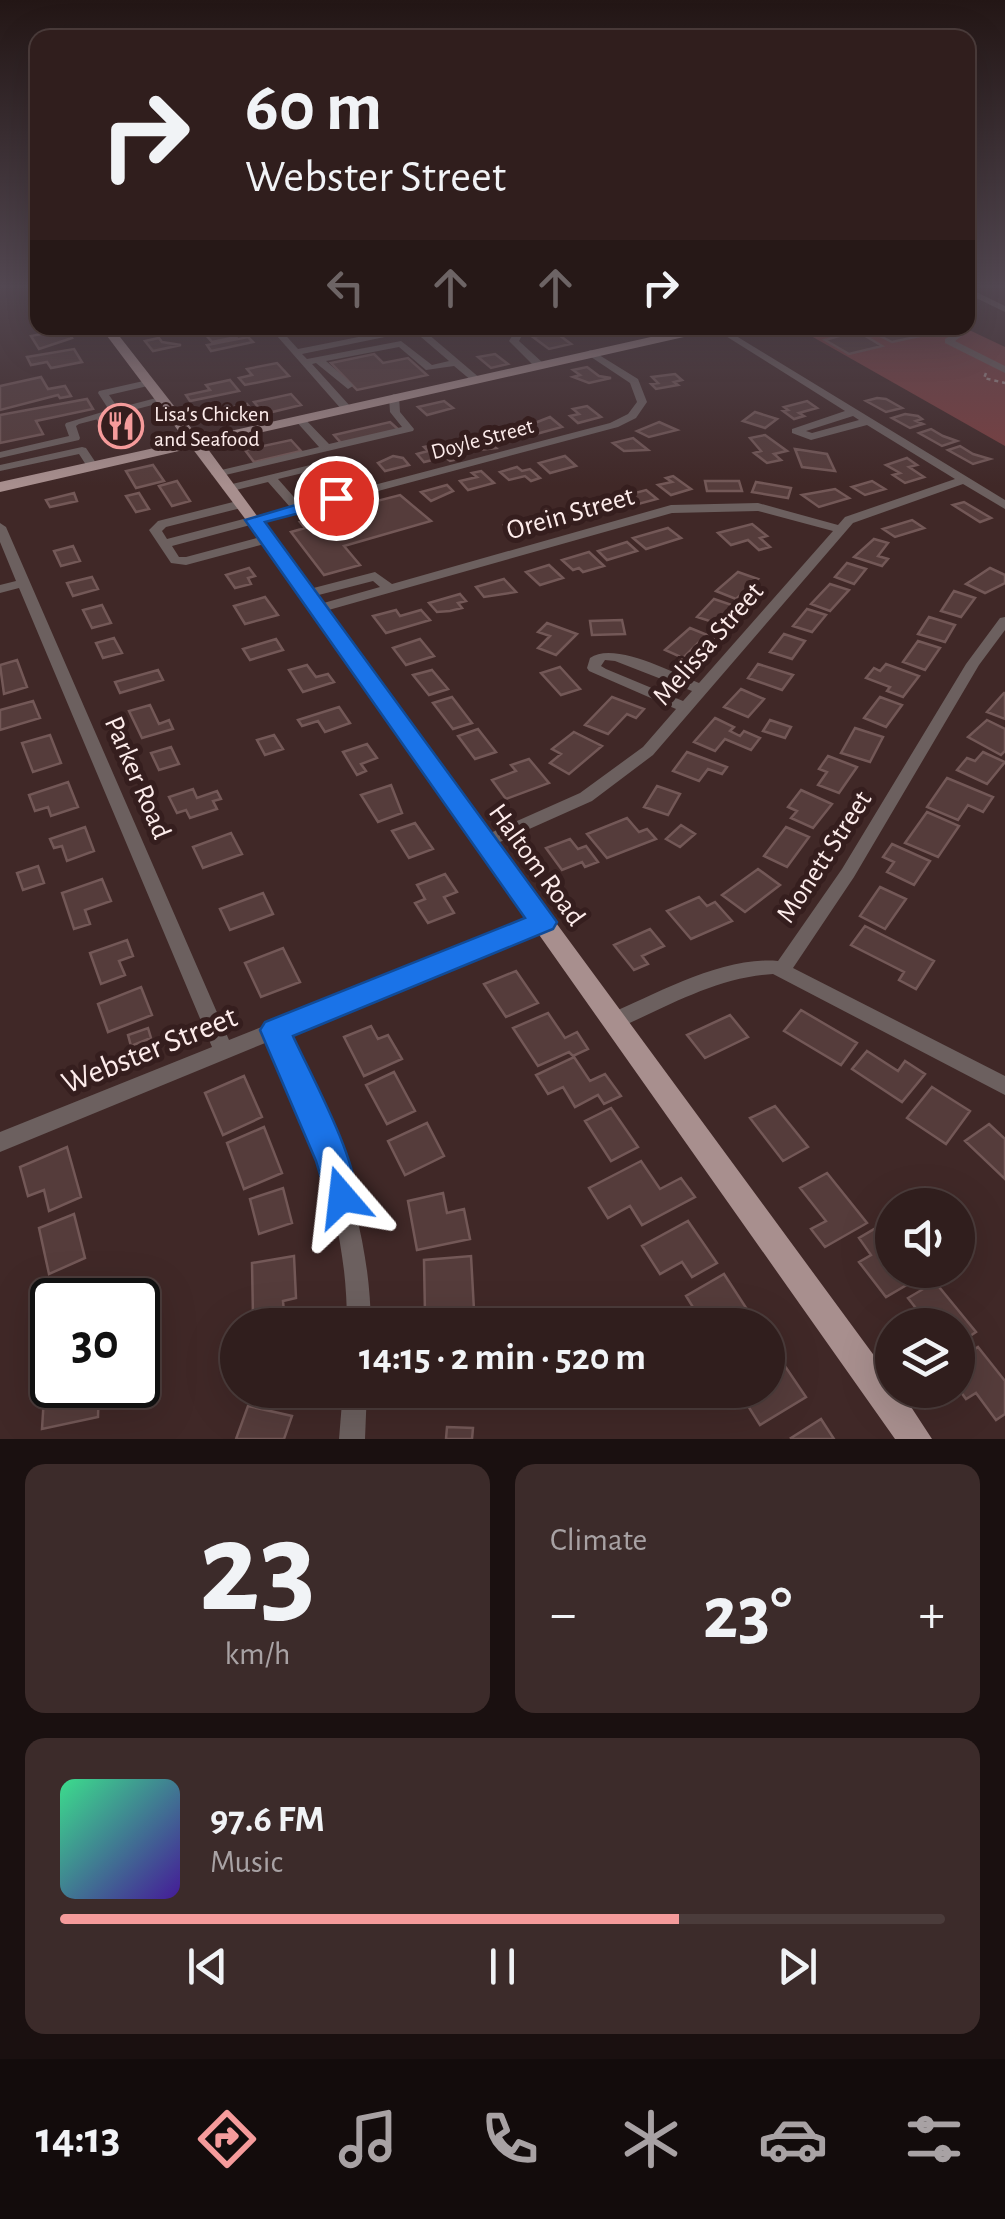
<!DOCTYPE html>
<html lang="en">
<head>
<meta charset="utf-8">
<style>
	:root { --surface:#301e1d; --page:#3c2b2a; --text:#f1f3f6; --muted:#a8a2a4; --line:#4b3c3b; --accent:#f59b9b }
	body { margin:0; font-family:"Alegreya Sans",sans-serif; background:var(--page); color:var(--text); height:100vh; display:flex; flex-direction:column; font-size:38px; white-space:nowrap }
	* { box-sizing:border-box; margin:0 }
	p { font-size:32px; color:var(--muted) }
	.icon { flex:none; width:55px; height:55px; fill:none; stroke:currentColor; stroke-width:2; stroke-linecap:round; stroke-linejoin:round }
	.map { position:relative; height:1439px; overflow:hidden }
	.drawer { display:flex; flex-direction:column; gap:25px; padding:25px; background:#1a1010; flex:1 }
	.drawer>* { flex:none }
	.hud { position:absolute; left:30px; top:30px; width:945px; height:305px; border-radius:20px; box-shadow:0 10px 40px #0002,0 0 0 2px var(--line); background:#301e1d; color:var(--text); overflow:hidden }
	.buttons { position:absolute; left:875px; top:1188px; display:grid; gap:20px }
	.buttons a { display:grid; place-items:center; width:100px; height:100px; border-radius:50%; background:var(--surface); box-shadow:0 10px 40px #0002,0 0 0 2px var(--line); font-size:50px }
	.speed { position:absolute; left:30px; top:1278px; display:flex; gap:20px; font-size:50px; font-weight:700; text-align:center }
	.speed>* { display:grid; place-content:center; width:130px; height:130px; border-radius:50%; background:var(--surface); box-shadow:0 10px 40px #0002,0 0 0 2px var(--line); line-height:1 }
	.speed .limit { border:5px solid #111; border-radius:15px; background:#fff; color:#111 }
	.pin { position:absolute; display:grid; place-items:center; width:85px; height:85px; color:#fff; margin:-42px; border:5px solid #fff; border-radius:50%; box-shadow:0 2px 10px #0007 }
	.me { position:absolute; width:110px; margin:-55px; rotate:343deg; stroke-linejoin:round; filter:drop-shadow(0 0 8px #0008) }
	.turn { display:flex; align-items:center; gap:35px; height:210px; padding:0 50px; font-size:45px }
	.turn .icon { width:130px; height:130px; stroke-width:2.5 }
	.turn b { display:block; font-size:70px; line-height:85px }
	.lanes { display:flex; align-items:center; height:95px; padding:0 50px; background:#0003; justify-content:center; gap:50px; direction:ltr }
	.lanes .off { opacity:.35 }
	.big { font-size:75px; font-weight:700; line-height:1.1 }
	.drawer .widget { flex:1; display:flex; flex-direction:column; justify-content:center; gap:15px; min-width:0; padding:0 35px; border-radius:20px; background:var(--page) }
	.drawer .dial { align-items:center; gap:0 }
	.dial b { font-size:130px; line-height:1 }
	.song { display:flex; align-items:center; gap:30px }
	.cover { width:120px; height:120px; border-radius:15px; background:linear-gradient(135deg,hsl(150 70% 55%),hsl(260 70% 35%)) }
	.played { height:10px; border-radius:5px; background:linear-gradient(90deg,var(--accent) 70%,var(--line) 70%) }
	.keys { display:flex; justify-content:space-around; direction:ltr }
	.heat { display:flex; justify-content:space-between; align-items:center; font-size:55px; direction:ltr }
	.drawer .tiles { flex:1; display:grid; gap:25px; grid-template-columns:1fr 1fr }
	.widget:last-child { grid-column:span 2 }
	.trip { position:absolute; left:220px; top:1308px; width:565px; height:100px; border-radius:50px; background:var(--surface); box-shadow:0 10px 40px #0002,0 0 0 2px var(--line); font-weight:700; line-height:100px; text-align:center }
	.menu { display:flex; height:160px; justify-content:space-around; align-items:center; background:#130c0c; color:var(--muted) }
	.menu .icon { width:70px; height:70px }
	.menu .current { color:var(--accent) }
	.menu b { font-size:45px; color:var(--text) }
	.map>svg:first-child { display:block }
</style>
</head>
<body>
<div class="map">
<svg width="1005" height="1439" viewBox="0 0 1005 1439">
	<rect width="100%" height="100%" fill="#402827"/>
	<path fill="#7c3f40" d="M797 328H965L1005 347V446Z"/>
	<path fill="#553c3b" stroke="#735857" stroke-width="2.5" d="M830 328H910L915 330 906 328 920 336 892 342 878 335 867 337 882 346 849 354 825 340 843 335Z
		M66 329 72 338 39 349 31 336Z
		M229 329 236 337 212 342 205 334Z
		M555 332 571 344 549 349 533 337Z
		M248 337 253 342 211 351 207 345Z
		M159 338 162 342 181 345 153 351 145 341Z
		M74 349 82 362 51 368 47 362 31 365 27 357Z
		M374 354 383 363 408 358 427 375 357 390 331 363Z
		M495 354 508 364 491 368 478 357Z
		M277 363 289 376 245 385 239 378 252 375 247 369Z
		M587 367 599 376 611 378 589 383 573 377 580 375 573 370Z
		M675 374 682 380 674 382 678 385 656 389 651 384 658 383 652 377Z
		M41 377 48 389 65 386 71 396 60 398 58 395 0 410V386Z
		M230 380 239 391 190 401 186 395 210 390 206 385Z
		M291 394 301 405 264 414 254 402Z
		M877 398 886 399 902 408 886 412 866 401Z
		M87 399 93 409 36 421 43 434 0 443V415Z
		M444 401 453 408 427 415 418 407Z
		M807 401 817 408 799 413 804 416 794 419 783 411 788 410 784 407Z
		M247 404 253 411 230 416 233 420 222 423 219 419 210 421 205 414Z
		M587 406 601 417 578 423 570 416 579 414 573 409Z
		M755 412 777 419 765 428 743 421Z
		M127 413 136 426 106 432 98 419Z
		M905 414 918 416 922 419 916 421 923 424 910 428 892 418Z
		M550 417 562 427 536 434 527 426Z
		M390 422 399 430 342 444 334 435Z
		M659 422 677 430 649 437 637 431Z
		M931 429 943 436 957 441 942 446 919 433Z
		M765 435 787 451 774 454 781 460 767 463 754 453 761 451 750 438Z
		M482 436 496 448 461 452 452 444Z
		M633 438 648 450 624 451 613 443Z
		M291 440 301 451 254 462 245 450Z
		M442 443 458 459 450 461 445 457 424 462 417 454 428 451 424 447Z
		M960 446 973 454 990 459 973 464 948 450Z
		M795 449 827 454 835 471 802 467Z
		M393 456 403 458 409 465 385 471 378 463Z
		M565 456 576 466 550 473 539 463Z
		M907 458 917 465 909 467 924 477 905 483 893 475 900 473 886 465Z
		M153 465 164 481 136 488 126 471Z
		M517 467 522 471 530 469 540 478 531 481 525 476 509 480 500 472Z
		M481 471 494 483 468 490 460 481 477 477 472 473Z
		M673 476 691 489 671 495 658 485 672 482 666 478Z
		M177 481 190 501 172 506 159 486Z
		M705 481H739L742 491H707Z
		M872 481 885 489 865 495 852 487Z
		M756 482 791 488 788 498 752 492Z
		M447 485 453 491 431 501 421 492Z
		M835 489 849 498 819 507 802 495Z
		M646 490 657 499 631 506 620 497Z
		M74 493 77 501 50 507 46 500Z
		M139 493 149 509 136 512 126 496Z
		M400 495 431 521 344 546 360 565 324 575 291 532 305 528 300 522 342 515 338 511Z
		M613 496 623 505 594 513 583 504Z
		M964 502 991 518 980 522 953 505Z
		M572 511 581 519 555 527 546 518Z
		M519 517 526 524 534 522 542 530 516 537 504 525Z
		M912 520 924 528 895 537 883 529Z
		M752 524 767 536 760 538 770 547 759 550 748 540 731 545 718 533Z
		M668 528 681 538 646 549 633 538Z
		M874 539 888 543 878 556 888 559 882 566 854 557Z
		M627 542 637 551 607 560 598 551Z
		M73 546 80 561 61 566 54 551Z
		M589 552 604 566 583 572 579 568 573 570 562 560Z
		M847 563 866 569 854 584 835 577Z
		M549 565 563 578 540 585 526 572Z
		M249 568 255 576 248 578 251 584 235 588 226 575Z
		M990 568 1005 575V583L985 593 966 584Z
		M738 572 758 579 736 599 716 591Z
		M92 577 98 589 73 596 67 583Z
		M504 579 516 592 484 597 476 587Z
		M830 584 849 590 830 611 811 604Z
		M954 591 975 598 961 617 941 611Z
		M460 594 466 601 458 603 462 608 450 611 437 612 429 603Z
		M265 597 278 615 245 624 234 606Z
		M714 599 732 605 716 623 697 617Z
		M102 605 111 623 92 628 83 610Z
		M807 609 826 615 812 632 793 626Z
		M396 610 400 616 421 610 430 620 386 633 373 616Z
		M929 617 955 625 945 642 918 634Z
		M622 620 625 634 592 635 590 621Z
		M547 623 577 634 556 655 538 648 550 636 538 632Z
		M690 628 717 639 709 647 699 642 683 658 665 650Z
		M784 634 805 641 792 659 770 652Z
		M114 638 122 653 103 658 96 643Z
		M276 639 283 650 250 660 243 649Z
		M420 639 434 656 406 665 393 648Z
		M918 641 940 648 925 670 903 662Z
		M17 660 27 687 4 694 0 665Z
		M758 664 793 675 782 690 748 678Z
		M886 664 919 676 903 697 887 691 890 687 866 678 874 668 880 671Z
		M307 665 316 677 328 674 334 682 303 692 289 670Z
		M560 667 580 689 561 695 541 673Z
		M158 670 163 680 120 693 115 682Z
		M432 670 448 689 429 695 413 675Z
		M741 689 764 699 748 717 724 707Z
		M1004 693H1005V719L987 712Z
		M452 697 472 723 453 729 433 703Z
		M612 697 644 709 636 718 627 714 608 734 585 725Z
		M880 697 902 705 886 727 864 718Z
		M33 701 40 718 0 730V710Z
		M150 705 159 724 169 720 173 729 142 738 129 711Z
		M339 707 350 723 325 732 318 721 302 726 298 720Z
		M715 718 734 727 730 731 740 736 744 731 760 738 751 750 725 739 715 751 694 742Z
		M770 720 791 727 785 738 763 731Z
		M987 720 1005 729V751L1001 755 968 737Z
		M855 728 883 737 870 762 841 753Z
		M478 729 496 752 475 759 458 736Z
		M574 732 602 746 569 774 550 763 561 754 552 749Z
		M50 735 61 763 33 772 22 743Z
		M274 735 283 749 265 755 257 740Z
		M367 744 377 758 361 764 366 771 357 775 343 752Z
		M171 747 179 764 159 770 151 753Z
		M687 752 727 767 722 774 708 769 699 781 673 771Z
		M983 752 1005 762 987 784 957 770 967 758 975 761Z
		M828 756 857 767 839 793 818 785 827 772 819 769Z
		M529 759 549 783 506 799 492 780 516 771 511 765Z
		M947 778 993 797 983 812 968 805 958 820 927 807Z
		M68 782 78 807 51 816 48 807 35 811 29 795Z
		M391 785 402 813 378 822 361 795Z
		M657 786 680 794 668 815 644 807Z
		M193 789 197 798 217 791 221 799 213 801 217 809 190 818 186 810 177 813 169 797Z
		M801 790 832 804 813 828 791 818 797 811 788 807Z
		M927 812 959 826 938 857 905 843Z
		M627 818 639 832 647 829 656 839 607 858 587 834Z
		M415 823 433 849 409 858 392 831Z
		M681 825 695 834 680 847 666 839Z
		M85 827 94 851 67 861 62 846 54 848 50 839Z
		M786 827 809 837 787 867 764 856Z
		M231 833 242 854 203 868 193 847Z
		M570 839 578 849 586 846 598 862 585 867 582 862 562 870 546 848Z
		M892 844 930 861 914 885 887 872 894 862 883 857Z
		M38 866 44 883 23 890 17 873Z
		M758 869 780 885 745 912 722 895Z
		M445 874 457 892 444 897 454 913 428 923 415 903 425 899 417 885Z
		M102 879 111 901 85 910 90 924 74 929 62 893Z
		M880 887 906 899 885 929 860 916Z
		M263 893 273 914 230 930 220 909Z
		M699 897 707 906 715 902 732 921 691 939 667 911Z
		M865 926 934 961 916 989 899 980 904 972 851 945Z
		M650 929 664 946 642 956 648 964 634 970 614 945Z
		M127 940 133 956 119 961 125 975 101 984 90 953Z
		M283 948 300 982 261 997 245 963Z
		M516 971 538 1003 506 1017 484 984Z
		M141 987 152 1015 108 1032 98 1004Z
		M801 1010 857 1043 841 1065 784 1031Z
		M548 1013 565 1038 577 1032 588 1049 573 1056 569 1052 538 1066 513 1028Z
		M730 1015 748 1037 705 1058 687 1035Z
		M371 1026 378 1039 388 1035 402 1059 364 1076 344 1037Z
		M148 1028 151 1038 131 1046 128 1035Z
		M867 1051 898 1071 905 1061 925 1074 902 1102 852 1069Z
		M574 1057 590 1081 605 1074 621 1096 604 1104 598 1095 575 1107 563 1087 548 1094 536 1075Z
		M394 1072 415 1111 387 1124 366 1085Z
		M244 1076 262 1117 223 1135 205 1093Z
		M932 1087 970 1111 946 1144 907 1118Z
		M775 1106 808 1147 783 1161 750 1118Z
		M611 1108 638 1147 611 1161 585 1121Z
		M427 1123 444 1156 405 1175 388 1141Z
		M989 1124 1005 1139V1179L965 1141Z
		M264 1127 282 1173 244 1189 227 1143Z
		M67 1147 81 1197 49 1211 44 1190 28 1196 20 1167Z
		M641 1161 660 1189 681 1178 695 1197 642 1225 630 1206 608 1218 589 1188Z
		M827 1173 867 1223 825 1247 811 1229 826 1221 800 1188Z
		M283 1188 292 1223 259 1234 250 1199Z
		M443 1193 447 1213 464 1209 470 1239 417 1250 408 1201Z
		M74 1214 85 1258 49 1274 39 1228Z
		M688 1221 717 1263 692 1277 682 1262 660 1274 642 1246Z
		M876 1228 882 1236 892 1230V1270H917L922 1276 886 1297 859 1262 871 1255 859 1238Z
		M294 1256 296 1298 283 1301 284 1312 253 1317 252 1263Z
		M471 1256 474 1310 425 1314 424 1260Z
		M724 1274 754 1320 746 1325H704L686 1296Z
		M88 1278 89 1300H52V1351L49 1352 48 1290Z
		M935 1282 976 1332 958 1344V1325H929L908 1298Z
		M770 1344 806 1397 760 1425 738 1390H768Z
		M978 1347 1005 1381V1414L996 1420 976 1393 966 1399 958 1388V1360Z
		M52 1363V1385H99L98 1417 42 1429 46 1365Z
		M427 1390H467V1399L427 1401Z
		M248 1406 292 1416 284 1439H236Z
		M821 1419 834 1439H792L791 1438Z
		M447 1427 473 1428 472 1439H446Z"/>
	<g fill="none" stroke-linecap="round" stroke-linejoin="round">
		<path stroke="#a69291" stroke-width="2.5" stroke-dasharray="4 4" stroke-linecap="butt" d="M986 373 984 378 1005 383"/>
		<path fill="#6c605f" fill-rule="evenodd" d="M968 288 1005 306V312L968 294Z
			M270 328H279L298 349 404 328H421L481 379 472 381 454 366 426 370 399 347 326 361 352 384 353 386 348 389 316 363 312 364 350 406 351 408 346 411 342 410ZM414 331 449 361 432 365 401 341 307 359 302 354Z
			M517 328H526L519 341 543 363V367H535L509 341Z
			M713 328H723L969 478 1005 500V509L963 484 853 523 653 755 592 801 491 846H479L477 842 479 838 580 793 643 747 676 709 589 671 587 668 590 658C614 641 673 673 699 683L833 531 758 511 672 513 318 613 311 609 313 606 380 587 373 581 307 598 300 594 302 591 375 572 392 584 671 505 758 503 838 525 845 517 955 479 867 425 811 440 792 433V429L845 411ZM853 416 859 420 812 433 806 431ZM605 660 615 661 692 691 683 701 606 669 601 666Z
			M955 333 963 335 955 341 1005 366V373L945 343V339Z
			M591 350 638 379 647 402 636 418 618 427 172 546 179 557H186L268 535 274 539 272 542 186 565 171 563 149 530 158 521 241 500 247 504 245 507 166 527 162 531 167 539 290 507 268 482 228 492 222 488 224 486 339 458 351 460 374 485 610 423 628 414 637 402 630 383 588 355V351ZM339 464 343 465 363 488 339 494 318 470ZM307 472 329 497 300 504 278 479Z
			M148 380 152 381V385L109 395 118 408 160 397 164 398V402L79 424 76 426 80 438 79 440 0 458V452L69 436 65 425 66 423 109 410 98 393 99 391Z
			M394 394 399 397 400 412 414 429 413 431 217 477 211 474 213 472 319 447 294 419 299 416 303 417 329 444 402 427 390 412 389 397Z
			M82 447 86 448 98 466 96 468H88L79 454 0 471V465Z
			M0 523 6 527 229 1040 537 917 543 915 549 917 552 922 549 927 287 1034C331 1134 369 1213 371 1325H347C347 1216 313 1139 270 1041L0 1152V1132L212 1047 19 588 0 593V585L16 581 0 542Z
			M1005 617V630L979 665 854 877 793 968 1005 1076V1095L773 974C718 977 670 1005 621 1027L614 1029 607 1027 604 1021 607 1015C657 994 722 956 778 961L842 869 966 664 1000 618Z
			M343 1390H367L365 1439H339Z"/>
		<path fill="#a88f8e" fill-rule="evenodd" d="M101 328H113L199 438 691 328H712L706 332 205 445 892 1380V1390H900L932 1439H895L249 524 192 448 0 492V482L186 441Z"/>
	</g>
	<linearGradient id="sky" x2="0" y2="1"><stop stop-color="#231615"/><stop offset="0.59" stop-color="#534852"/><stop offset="1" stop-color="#534852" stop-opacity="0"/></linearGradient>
	<rect width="1005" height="486" fill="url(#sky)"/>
	<path fill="#1a73e8" stroke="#114b97" stroke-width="2.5" d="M336 493 342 494V502L265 522 557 922 553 929 293 1036C308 1070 368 1177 354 1208L342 1213 330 1208 316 1161 260 1030 265 1022 525 918 245 520Z"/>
	<defs>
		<symbol id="restaurant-ring" viewBox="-11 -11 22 22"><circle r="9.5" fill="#351e1e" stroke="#f59b9b" stroke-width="1.5"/><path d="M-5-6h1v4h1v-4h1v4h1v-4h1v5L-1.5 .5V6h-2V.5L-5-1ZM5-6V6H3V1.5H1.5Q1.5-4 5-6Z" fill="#f59b9b"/></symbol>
	</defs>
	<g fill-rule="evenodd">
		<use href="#restaurant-ring" x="96" y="401" width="50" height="50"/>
	</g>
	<g text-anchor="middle" stroke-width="10" stroke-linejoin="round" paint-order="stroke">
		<g font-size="22" fill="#fdeceb" stroke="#351e1e" text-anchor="start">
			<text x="154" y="421">Lisa's Chicken<tspan x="154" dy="25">and Seafood</tspan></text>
		</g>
		<g font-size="22" fill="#fdeceb" stroke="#351e1e">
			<text transform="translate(482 438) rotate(-15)" y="8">Doyle Street</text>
		</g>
		<g font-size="28" fill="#fdeceb" stroke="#351e1e">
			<text transform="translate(570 512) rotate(-16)" y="10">Orein Street</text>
			<text transform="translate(707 643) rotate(-49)" y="10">Melissa Street</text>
			<text transform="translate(139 777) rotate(67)" y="10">Parker Road</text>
			<text transform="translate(823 856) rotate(-57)" y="10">Monett Street</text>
			<text transform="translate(538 864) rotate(54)" y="10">Haltom Road</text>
		</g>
		<g font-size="32" fill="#fdeceb" stroke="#351e1e">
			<text transform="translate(149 1049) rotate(-22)" y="11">Webster Street</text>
		</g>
	</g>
</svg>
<div class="buttons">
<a><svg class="icon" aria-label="sound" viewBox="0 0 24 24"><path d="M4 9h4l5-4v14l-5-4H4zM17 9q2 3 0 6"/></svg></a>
<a><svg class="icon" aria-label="layers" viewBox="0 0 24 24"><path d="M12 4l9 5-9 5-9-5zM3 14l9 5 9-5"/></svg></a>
</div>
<div class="speed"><div class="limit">30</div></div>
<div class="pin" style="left:336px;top:498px;background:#d93025"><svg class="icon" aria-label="arrive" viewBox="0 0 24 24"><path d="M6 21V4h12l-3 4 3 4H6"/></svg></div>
<svg class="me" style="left:342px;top:1197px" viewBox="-20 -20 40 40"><path d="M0-17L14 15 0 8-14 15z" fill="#1a73e8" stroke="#fff" stroke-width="4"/></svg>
<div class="trip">14:15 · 2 min · 520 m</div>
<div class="hud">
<div class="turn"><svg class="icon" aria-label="right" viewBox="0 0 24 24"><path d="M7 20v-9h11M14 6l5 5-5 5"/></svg><div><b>60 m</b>Webster Street</div></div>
<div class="lanes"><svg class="icon off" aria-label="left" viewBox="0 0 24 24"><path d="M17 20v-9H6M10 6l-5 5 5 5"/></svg><svg class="icon off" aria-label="ahead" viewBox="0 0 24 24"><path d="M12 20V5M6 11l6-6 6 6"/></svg><svg class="icon off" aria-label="ahead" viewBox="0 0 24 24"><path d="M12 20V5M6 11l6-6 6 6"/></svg><svg class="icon" aria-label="right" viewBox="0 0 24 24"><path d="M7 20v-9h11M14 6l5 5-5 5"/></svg></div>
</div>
</div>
<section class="drawer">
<div class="tiles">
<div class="widget dial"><b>23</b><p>km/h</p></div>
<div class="widget"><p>Climate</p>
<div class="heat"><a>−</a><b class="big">23°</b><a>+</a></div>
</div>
<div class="widget">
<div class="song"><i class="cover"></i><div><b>97.6 FM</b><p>Music</p></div></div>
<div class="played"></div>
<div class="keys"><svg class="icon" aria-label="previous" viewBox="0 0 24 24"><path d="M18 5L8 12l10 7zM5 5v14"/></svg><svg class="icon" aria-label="pause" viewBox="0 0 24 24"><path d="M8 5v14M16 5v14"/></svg><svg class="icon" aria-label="next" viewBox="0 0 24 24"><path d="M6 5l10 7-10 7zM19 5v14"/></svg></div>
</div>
</div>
</section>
<nav class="menu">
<b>14:13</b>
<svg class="icon current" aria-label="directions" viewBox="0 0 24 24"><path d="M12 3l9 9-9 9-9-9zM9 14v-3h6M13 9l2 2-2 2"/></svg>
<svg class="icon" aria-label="music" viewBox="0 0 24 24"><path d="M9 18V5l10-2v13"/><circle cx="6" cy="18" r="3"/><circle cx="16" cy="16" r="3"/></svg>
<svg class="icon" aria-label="phone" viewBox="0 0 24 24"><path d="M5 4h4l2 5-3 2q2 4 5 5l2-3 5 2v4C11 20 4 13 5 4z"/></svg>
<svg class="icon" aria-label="climate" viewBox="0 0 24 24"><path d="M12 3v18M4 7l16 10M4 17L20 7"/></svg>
<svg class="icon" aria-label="car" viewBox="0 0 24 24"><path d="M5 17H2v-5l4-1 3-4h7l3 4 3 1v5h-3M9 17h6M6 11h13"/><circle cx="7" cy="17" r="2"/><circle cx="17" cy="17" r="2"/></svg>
<svg class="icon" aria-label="filters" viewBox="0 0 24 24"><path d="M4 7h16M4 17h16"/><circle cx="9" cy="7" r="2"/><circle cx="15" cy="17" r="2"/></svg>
</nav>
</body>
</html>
